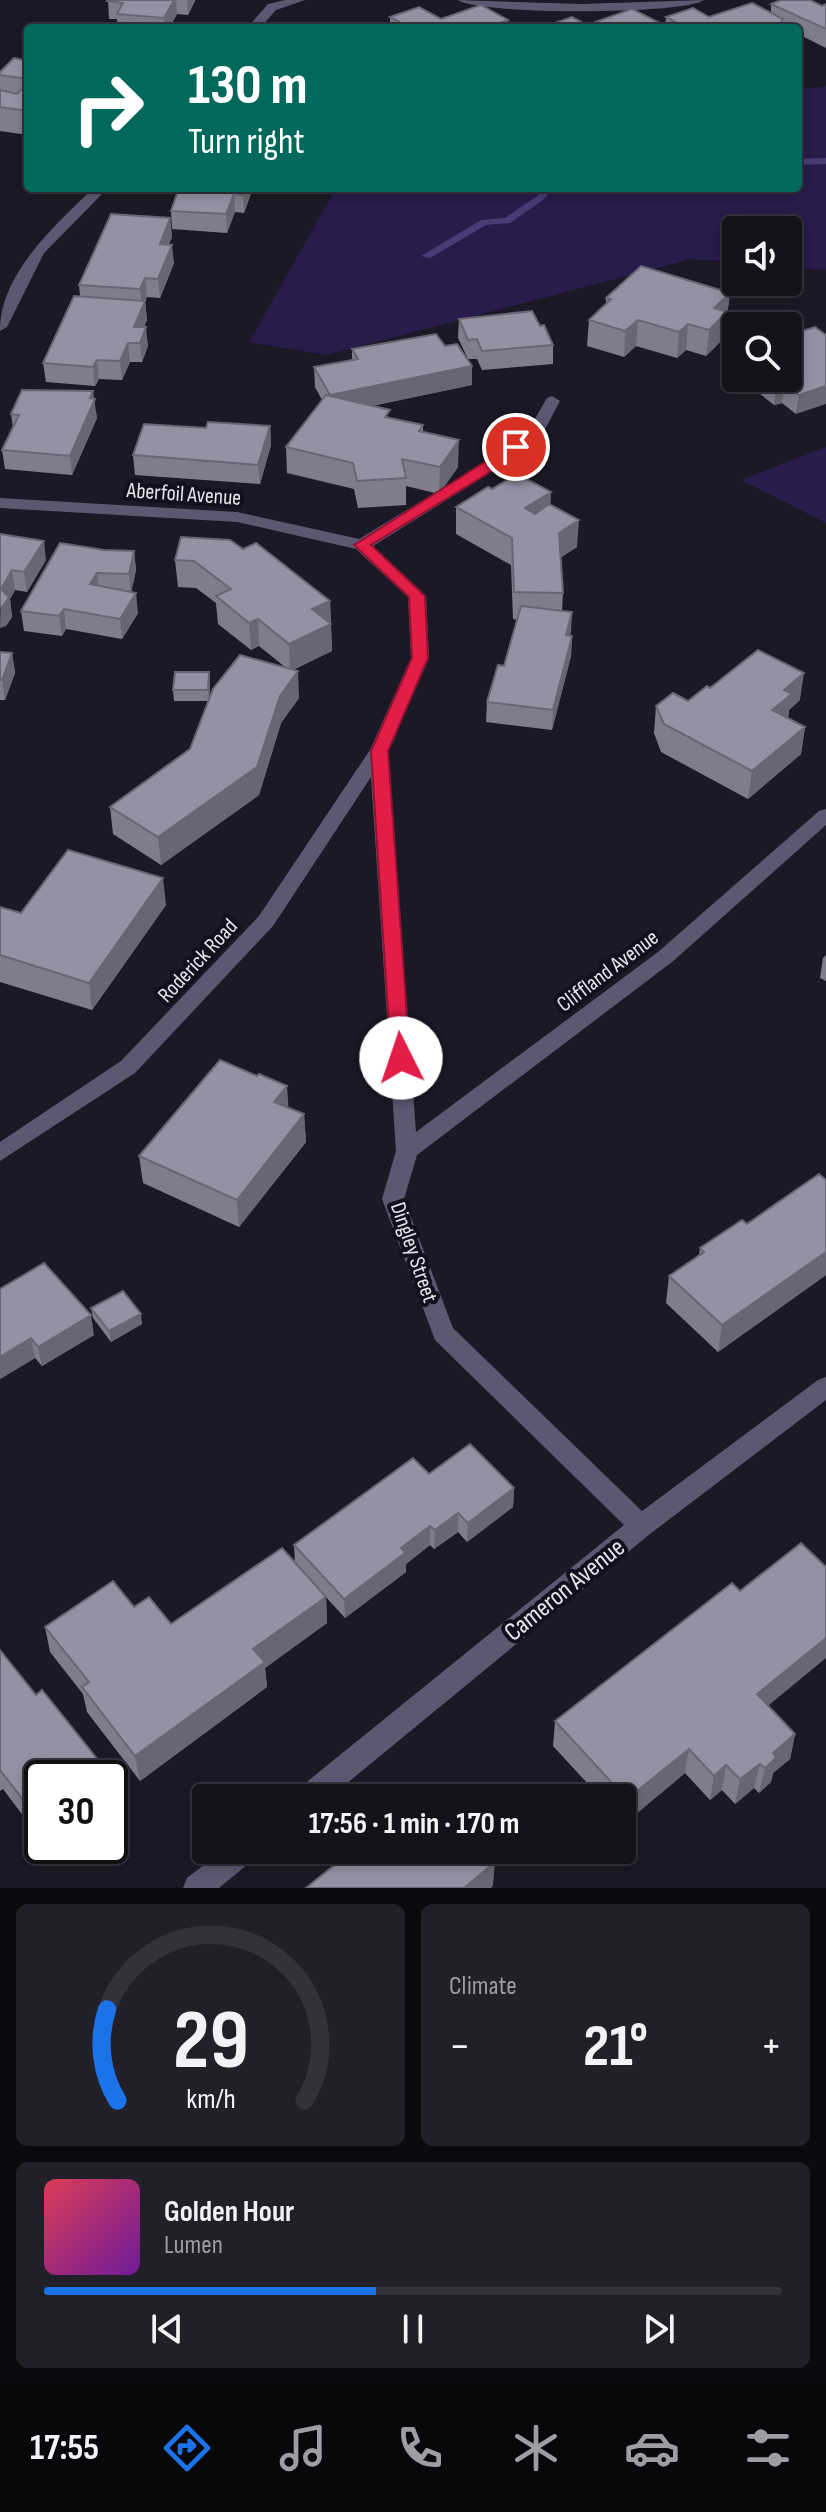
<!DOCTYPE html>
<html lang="en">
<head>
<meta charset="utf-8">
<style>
	:root { --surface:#14131c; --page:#212029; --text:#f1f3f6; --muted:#9d9ea3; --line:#33323b; --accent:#1a73e8 }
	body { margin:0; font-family:"Sofia Sans Condensed",sans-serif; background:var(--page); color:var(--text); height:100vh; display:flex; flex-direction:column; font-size:30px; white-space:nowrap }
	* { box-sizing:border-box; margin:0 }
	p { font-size:26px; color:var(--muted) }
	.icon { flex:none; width:44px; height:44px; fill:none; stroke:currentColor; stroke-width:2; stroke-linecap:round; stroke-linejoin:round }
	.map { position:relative; height:1888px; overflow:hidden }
	.details { display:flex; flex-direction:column; gap:16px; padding:16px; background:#0b0a0f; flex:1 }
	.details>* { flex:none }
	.guide { position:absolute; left:24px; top:24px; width:778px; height:168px; border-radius:8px; box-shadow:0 4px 12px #0003,0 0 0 2px var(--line); background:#00695c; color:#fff; overflow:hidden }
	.fabs { position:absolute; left:722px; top:216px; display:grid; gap:16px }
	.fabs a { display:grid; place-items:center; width:80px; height:80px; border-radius:8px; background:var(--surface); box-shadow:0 4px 12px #0003,0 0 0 2px var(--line); font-size:40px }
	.speed { position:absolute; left:24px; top:1760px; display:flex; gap:16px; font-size:40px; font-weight:700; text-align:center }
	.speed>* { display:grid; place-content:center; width:104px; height:104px; border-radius:50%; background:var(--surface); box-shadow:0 4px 12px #0003,0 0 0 2px var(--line); line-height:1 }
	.speed .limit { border:4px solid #111; border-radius:12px; background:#fff; color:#111 }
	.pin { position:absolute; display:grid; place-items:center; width:68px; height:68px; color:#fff; margin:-34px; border:4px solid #fff; border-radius:50%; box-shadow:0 2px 8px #0007 }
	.me { position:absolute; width:88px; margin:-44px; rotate:356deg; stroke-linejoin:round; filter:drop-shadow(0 0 6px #0008) }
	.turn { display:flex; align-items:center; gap:28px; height:168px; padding:0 32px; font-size:36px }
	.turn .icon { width:104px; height:104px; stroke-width:2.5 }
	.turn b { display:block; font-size:56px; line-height:68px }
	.big { font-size:60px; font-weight:700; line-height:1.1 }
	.details .tile { flex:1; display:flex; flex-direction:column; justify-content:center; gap:12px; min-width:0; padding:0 28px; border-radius:12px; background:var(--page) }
	.details .dial { align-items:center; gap:0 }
	.dial svg { height:208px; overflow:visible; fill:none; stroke:var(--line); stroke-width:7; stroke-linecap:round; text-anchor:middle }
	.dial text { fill:var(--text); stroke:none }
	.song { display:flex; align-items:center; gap:24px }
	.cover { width:96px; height:96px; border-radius:12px; background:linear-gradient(135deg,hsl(350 70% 55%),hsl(280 70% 35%)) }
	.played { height:8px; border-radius:4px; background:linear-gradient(90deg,var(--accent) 45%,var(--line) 45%) }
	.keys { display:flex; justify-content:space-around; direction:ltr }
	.heat { display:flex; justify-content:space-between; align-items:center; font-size:44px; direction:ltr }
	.details .tiles { flex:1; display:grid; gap:16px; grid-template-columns:1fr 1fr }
	.tile:last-child { grid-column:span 2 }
	.trip { position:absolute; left:192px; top:1784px; width:444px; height:80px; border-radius:8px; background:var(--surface); box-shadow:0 4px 12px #0003,0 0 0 2px var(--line); font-weight:700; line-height:80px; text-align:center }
	.menu { display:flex; height:128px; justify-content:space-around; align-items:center; background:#08080b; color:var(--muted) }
	.menu .icon { width:56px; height:56px }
	.menu .selected { color:var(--accent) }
	.menu b { font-size:36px; color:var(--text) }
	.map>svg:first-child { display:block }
</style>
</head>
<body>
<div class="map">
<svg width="826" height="1888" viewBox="0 0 826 1888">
	<rect width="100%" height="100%" fill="#1b1926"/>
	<path fill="#271c4a" d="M826 86V270L788 267V230H736V262L691 259 327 355 249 342 336 188H798V90Z
		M826 447V523L741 480Z"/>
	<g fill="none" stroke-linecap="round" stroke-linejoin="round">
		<path fill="#483c75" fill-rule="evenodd" d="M826 158V164L798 165V159Z
			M543 188H553L543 200 510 223 486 225 430 258 421 256 481 220 505 218 537 196Z"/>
		<path fill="#5c5872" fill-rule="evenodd" d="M285 0H305L276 10 260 28H247L268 4Z
			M458 0 581 4 704 0C683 15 479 15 458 0Z
			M93 188H108L44 253 7 327 0 331C0 273 55 226 93 188Z
			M552 396 560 401 543 433 501 466 373 546 426 596 429 658 388 751 416 1132 658 952 819 811 826 809V825L672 962 417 1155 404 1199 453 1328 642 1511 818 1380 826 1377V1400L650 1534 329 1798H294L298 1789 624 1525 435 1340 382 1199 396 1151 371 777 273 926 135 1073 0 1161V1142L121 1061 259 916 370 750 411 658 408 597 356 549 237 522 0 508V498L237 512 359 539 489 460 530 427 547 398Z
			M223 1850H258L254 1859 219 1888H183L187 1878Z"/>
	</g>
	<path fill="#7f7d8c" d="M108 0H195V1L188 15 177 14 169 28H118L117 19H109Z
		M771 4 822 6 826 4V48L798 34V28L782 27V28H665L666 17H709L771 13Z
		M390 17 441 19 508 28H390Z
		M28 61V135L0 131V72Z
		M179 188 252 191 244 213 235 212 227 233 172 229 171 211Z
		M170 218 172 237 169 244 174 263 160 298 147 297 145 301 147 320 144 327 148 346 142 362H130L122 380 99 379 95 386 46 382 43 363 80 296 79 285Z
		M730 293 724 338 706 356 686 350 677 358 636 346 624 357 587 346 589 320 606 304V298Z
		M459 319 540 326 553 345V364L482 370 477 359H468L472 366V385L372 406 390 418 423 425V432L458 467 439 494 406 486V505L358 508 354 489 287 473 286 447 322 400 315 387 314 367 352 360V349L445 346 468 359 458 338Z
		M815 327 796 414 782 403 774 405 745 382V378H788Z
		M93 399 97 418 72 475 5 469 2 450 13 428 11 414Z
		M270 426 271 445 260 484 135 475 133 455Z
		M492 489 551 505 577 547 560 558 563 593 562 611 572 612 570 635 572 636 571 656 552 730 486 722 487 702 504 666 517 620 513 619 511 565 456 534V507Z
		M0 534 46 560 27 592 15 590 10 599 12 617 6 626Z
		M243 549 330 601 332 651 293 670 299 698 281 723 259 795 161 865 113 834 110 807 190 749 285 667 259 646 251 650 218 624 216 603 196 588 178 587 175 560Z
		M134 551 136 570 131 592 138 613 122 639 66 629 62 636 24 631 21 611Z
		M0 652 12 653 15 673 5 700H0Z
		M209 672 210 683 209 701H174L173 690Z
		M710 688 800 700 789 710 788 718 805 727 801 754 748 799 661 752 654 733 656 706 688 701Z
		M166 905 92 1010 0 982V907L21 913Z
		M826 955V981L820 978 823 958Z
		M289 1108 304 1114 306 1142 239 1227 143 1183 139 1156Z
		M826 1180V1275L718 1352 666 1303 669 1276 699 1256 700 1248Z
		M0 1289 94 1335 42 1366 35 1358 0 1379Z
		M91 1308 142 1324 111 1342 93 1318Z
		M429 1474 514 1488 513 1507 467 1542 458 1532 434 1549 430 1545 406 1564V1572L345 1618 324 1595 326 1597 327 1623 265 1668 267 1687 140 1781 87 1712 83 1694 50 1652 45 1627 134 1607 171 1624 295 1563 294 1545Z
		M0 1650 36 1695 110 1775 115 1799 110 1802V1778H42V1841L3 1789 0 1791Z
		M768 1706 795 1734 790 1759 773 1773 771 1782 759 1793 754 1788 735 1804 722 1790 710 1800 685 1773 624 1824 622 1821V1798H601L553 1746 555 1721Z"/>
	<path fill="#686672" d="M174 0H176L177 14 169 28H165L164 18Z
		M187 0H195L188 15Z
		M508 20V28H499V23Z
		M245 188H252V191L244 213 243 195Z
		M234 194 235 212 227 233 226 214Z
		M170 218 172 237 161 262 160 244Z
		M172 245 174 263 160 298 158 279Z
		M145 278 147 297 142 308 140 289Z
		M730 293 724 338 706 356 709 330 714 308Z
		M145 301 147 320 137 343 134 327Z
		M638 320 636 346 624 357 625 331Z
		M688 324 686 350 677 358 679 332Z
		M146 327 148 346 142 362 140 343Z
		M128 343 130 362 122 380 120 361Z
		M97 360 99 379 95 386 93 367Z
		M472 366V385L330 414V395Z
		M784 384 782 403 774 405 776 386Z
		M826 386V404L796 414 799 395Z
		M93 391 97 418 72 475 70 456Z
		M270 426 271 445 260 484 258 465Z
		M459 440 458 467 439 494 440 467Z
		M551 492 550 519 524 535 525 508Z
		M579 520 577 547 557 560 559 533Z
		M44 541 46 560 27 592 24 572Z
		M134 551 136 570 131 594 129 574Z
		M12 570 15 590 10 599 12 617 6 626 0 628 1 589Z
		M97 573 99 593 90 584Z
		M136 593 138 613 122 639 120 619Z
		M330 601 332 651 290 671 289 644 312 609Z
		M64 609 66 629 62 636 59 616Z
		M572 612 571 632 565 655 566 635Z
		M258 619 259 646 251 650 249 623Z
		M572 636 571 656 552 730 553 710Z
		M12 653 15 673 5 700 2 680Z
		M298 671 299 698 281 723 259 795 161 865 158 837 280 696Z
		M209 672 210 683 209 701 208 690Z
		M804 673 800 700 789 710 788 721 772 710 784 690Z
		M805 727 801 754 748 799 752 771Z
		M163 878 166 905 92 1010 89 983Z
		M287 1086 289 1114 274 1102Z
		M304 1114 306 1142 239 1227 237 1200Z
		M826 1252V1275L718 1352 722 1325Z
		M141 1314 142 1324 111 1342 109 1331Z
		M91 1315 94 1335 42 1366 38 1347Z
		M31 1338 35 1358 0 1379V1357Z
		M514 1488 513 1507 467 1542 468 1523Z
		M458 1513V1532L434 1549 435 1530Z
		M430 1526V1545L406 1564V1572L345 1618 344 1599 401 1548Z
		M326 1597 327 1623 265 1668 267 1687 140 1781 135 1756 253 1649Z
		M826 1638V1658L752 1719 757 1694Z
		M795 1734 790 1759 773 1773 771 1782 759 1793 765 1768 773 1753Z
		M689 1749 685 1773 624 1824 627 1799Z
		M760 1764 754 1788 735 1804 740 1779Z
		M726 1765 722 1790 710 1800 714 1776Z
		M110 1775 115 1799 110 1802V1778H105Z
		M495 1862 493 1886 491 1888H464Z"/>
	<path fill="#9491a3" stroke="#686672" stroke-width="2" d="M108 0H174L164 18 117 14 123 3 107 1Z
		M781 0H810L822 6 826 4V29L771 4Z
		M752 3 783 19 779 26 773 28H686L666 17 693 8 709 17Z
		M481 5 508 20 499 23 506 26 500 28H410L390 17 419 7 441 19Z
		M632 9 662 24 651 28H549L546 26 572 17 587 25Z
		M14 58 28 61V79L0 75V72Z
		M28 83V111L0 107V90L17 94Z
		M179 188H245L243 195 234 194 226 214 171 211Z
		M111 214 170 218 160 244 172 245 158 279 145 278 140 289 79 285Z
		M641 266 730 293 714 308 727 312 709 330 688 324 679 332 638 320 625 331 589 320 611 299 606 298Z
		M74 296 145 301 134 327H146L140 343H128L120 361 97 360 93 367 43 363Z
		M532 311 540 326 544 325 553 345 482 351 477 339 468 340 459 319Z
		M815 327 826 335V386L799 395 784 384 776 386 766 378H788V335Z
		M436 334 445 346 457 344 472 366 330 395 314 367 358 359 352 349Z
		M22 390 93 391 90 398 95 399 70 456 2 450 19 415 11 414Z
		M326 395 390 410 385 417 423 425 419 431 459 440 440 467 402 459 406 478 357 481 353 463 286 447Z
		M208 422 270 426 258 465 133 455 144 424 206 428Z
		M517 474 551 492 525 508 535 514 549 504 579 520 559 533 563 593 514 592 512 538 456 507 488 487 492 489Z
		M0 534 44 541 24 572 12 570 1 589 9 597 3 606 0 607Z
		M181 537 230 540 243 549 256 543 330 601 312 609 331 624 289 644 258 619 249 623 216 596 231 589 194 561 175 560Z
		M60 543 104 550 134 551 129 574 97 573 90 584 136 593 120 619 64 609 59 616 21 611Z
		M521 606 572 612 566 635 572 636 553 710 487 702 498 665 504 666Z
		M758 650 804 673 784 690 792 694 772 710 805 727 752 771 664 724 656 706 673 693 688 701 707 686 710 688Z
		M0 652 12 653 2 680H0Z
		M240 655 298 671 280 696 257 767 158 837 110 807 190 749 213 689Z
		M175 672H209L208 690H173Z
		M68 850 163 878 89 983 0 955V907L21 913Z
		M220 1060 257 1076 259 1074 287 1086 274 1102 304 1114 237 1200 139 1156Z
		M819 1174 826 1180V1252L722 1325 669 1276 704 1252 700 1248 742 1220 747 1224Z
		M44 1263 91 1315 38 1347 31 1338 0 1357V1289Z
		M123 1291 141 1314 109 1331 91 1308Z
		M470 1444 514 1488 468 1523 458 1513 435 1530 430 1526 401 1548 405 1553 344 1599 294 1545 413 1458 429 1474Z
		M801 1543 826 1567V1638L757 1694 795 1734 773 1753 776 1758 765 1768 760 1764 740 1779 726 1765 714 1776 689 1749 627 1799 555 1721 732 1583 740 1591Z
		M282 1548 326 1597 253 1649 265 1662 135 1756 82 1687 89 1682 45 1627 113 1581 134 1607 149 1597 171 1624Z
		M0 1650 36 1695 42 1690 110 1775 105 1778H42V1824L0 1770Z
		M428 1789 437 1798H417Z
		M353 1850H484L495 1862 464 1888H306Z"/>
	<path fill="#e11d48" stroke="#92132f" stroke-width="2" d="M516 442 523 447 500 466 371 545 425 596 428 658 388 751 410 1058 401 1065 391 1058 371 751 412 658 409 597 354 545Z"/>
	<g text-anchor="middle" stroke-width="8" stroke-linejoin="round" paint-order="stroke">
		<g font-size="22" fill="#e6e5ee" stroke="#12101d">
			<text transform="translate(184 493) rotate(4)" y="8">Aberfoil Avenue</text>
			<text transform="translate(197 960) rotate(-47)" y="8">Roderick Road</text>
			<text transform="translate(607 970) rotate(-37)" y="8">Cliffland Avenue</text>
			<text transform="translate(415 1252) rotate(71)" y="8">Dingley Street</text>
		</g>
		<g font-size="26" fill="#e6e5ee" stroke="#12101d">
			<text transform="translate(564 1589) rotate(-39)" y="9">Cameron Avenue</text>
		</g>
	</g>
</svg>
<div class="fabs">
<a><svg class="icon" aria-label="sound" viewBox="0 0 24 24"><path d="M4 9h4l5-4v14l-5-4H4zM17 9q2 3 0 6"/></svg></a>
<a><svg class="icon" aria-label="search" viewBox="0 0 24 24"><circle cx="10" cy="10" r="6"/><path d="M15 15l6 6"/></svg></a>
</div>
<div class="speed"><div class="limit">30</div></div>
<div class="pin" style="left:516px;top:447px;background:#d93025"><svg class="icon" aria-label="arrive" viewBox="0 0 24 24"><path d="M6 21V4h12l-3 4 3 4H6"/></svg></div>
<svg class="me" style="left:401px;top:1058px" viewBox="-20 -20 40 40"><circle r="19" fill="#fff"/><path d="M0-13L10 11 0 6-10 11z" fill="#e11d48"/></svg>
<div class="trip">17:56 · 1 min · 170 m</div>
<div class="guide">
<div class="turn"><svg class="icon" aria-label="right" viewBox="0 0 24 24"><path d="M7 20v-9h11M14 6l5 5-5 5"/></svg><div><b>130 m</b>Turn right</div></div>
</div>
</div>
<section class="details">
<div class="tiles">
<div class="tile dial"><svg viewBox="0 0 100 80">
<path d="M14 69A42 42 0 1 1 86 69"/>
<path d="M14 69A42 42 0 0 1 10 34" stroke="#1a73e8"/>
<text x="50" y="56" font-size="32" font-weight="700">29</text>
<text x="50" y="72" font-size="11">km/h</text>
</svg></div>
<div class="tile"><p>Climate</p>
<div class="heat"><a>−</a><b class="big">21°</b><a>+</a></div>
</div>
<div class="tile">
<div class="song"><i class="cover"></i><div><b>Golden Hour</b><p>Lumen</p></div></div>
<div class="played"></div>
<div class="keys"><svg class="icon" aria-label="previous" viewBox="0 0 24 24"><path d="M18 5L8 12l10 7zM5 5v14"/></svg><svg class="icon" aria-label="pause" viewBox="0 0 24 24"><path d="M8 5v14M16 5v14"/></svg><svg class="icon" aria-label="next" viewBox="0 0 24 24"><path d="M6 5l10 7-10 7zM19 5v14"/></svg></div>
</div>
</div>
</section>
<nav class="menu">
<b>17:55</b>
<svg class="icon selected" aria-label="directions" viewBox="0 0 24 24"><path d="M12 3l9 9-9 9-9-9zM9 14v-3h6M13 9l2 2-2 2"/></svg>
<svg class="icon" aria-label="music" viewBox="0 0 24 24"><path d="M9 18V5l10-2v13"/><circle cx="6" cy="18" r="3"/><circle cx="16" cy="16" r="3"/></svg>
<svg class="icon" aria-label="phone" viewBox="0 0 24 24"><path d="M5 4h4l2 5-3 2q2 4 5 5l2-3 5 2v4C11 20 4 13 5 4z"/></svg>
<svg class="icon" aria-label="climate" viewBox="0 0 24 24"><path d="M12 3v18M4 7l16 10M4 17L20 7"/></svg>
<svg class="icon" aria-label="car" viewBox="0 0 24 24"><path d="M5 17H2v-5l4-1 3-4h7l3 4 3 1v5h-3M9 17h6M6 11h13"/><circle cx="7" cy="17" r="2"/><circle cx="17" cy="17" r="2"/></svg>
<svg class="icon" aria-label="filters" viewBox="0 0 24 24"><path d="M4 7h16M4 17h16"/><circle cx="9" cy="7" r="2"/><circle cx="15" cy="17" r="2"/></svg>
</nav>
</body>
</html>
